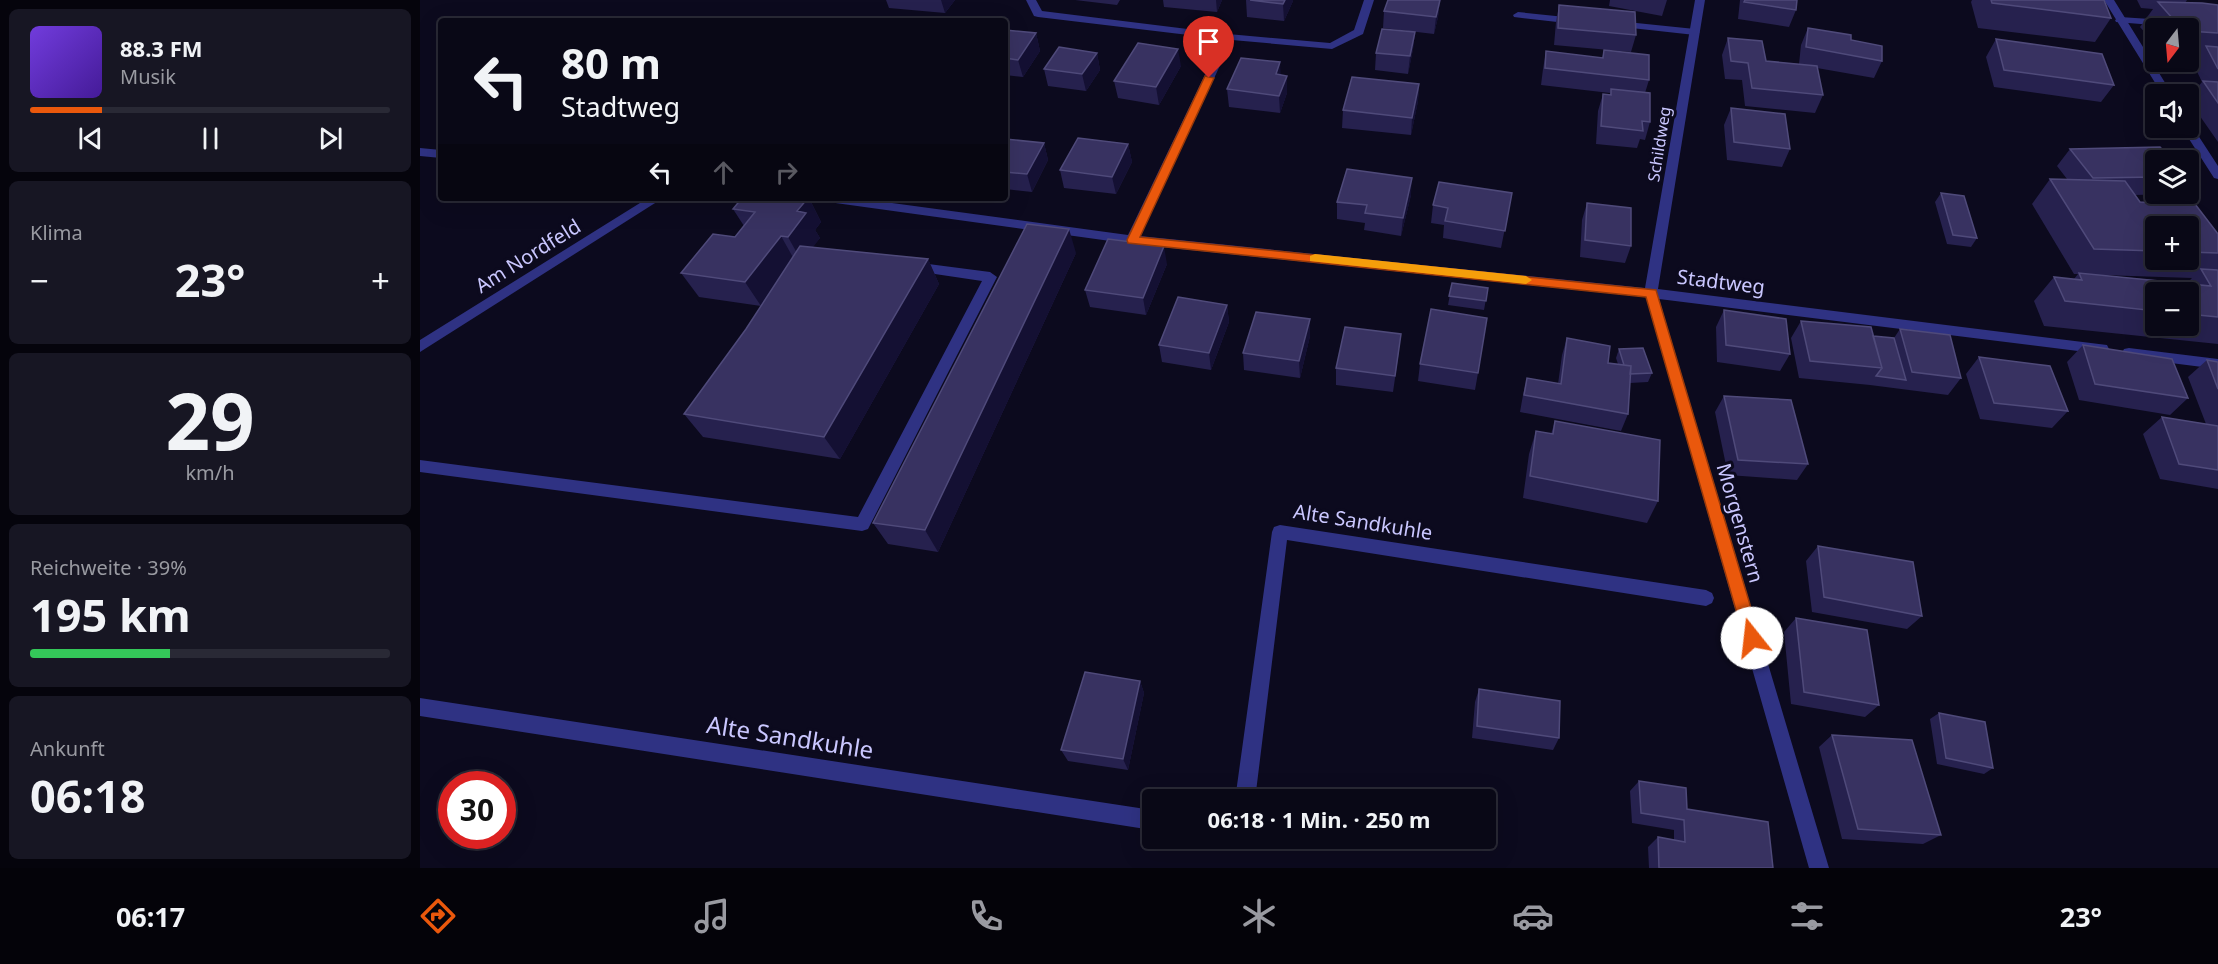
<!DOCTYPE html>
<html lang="de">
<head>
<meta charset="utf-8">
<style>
	:root { --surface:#090816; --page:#171623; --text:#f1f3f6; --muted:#999aa1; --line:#292935; --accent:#ea580c }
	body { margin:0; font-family:"Noto Sans",sans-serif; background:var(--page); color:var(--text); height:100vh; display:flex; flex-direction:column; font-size:22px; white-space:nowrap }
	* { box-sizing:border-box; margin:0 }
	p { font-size:20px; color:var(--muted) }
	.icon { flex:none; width:33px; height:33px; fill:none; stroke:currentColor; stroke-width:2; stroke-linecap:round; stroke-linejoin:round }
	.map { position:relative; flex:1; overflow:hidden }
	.sheet { display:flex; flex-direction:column; gap:9px; padding:9px; background:#05040c; width:420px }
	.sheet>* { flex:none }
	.hud { position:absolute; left:18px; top:18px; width:570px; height:183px; border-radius:6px; box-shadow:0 6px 24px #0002,0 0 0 2px var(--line); background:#090816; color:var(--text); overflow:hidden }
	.needle { width:39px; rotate:196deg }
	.controls { position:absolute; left:1725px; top:18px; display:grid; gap:12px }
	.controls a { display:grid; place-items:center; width:54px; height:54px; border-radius:6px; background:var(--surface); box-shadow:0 6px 24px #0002,0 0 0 2px var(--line); font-size:30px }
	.speed { position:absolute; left:18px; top:771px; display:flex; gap:12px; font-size:30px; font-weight:700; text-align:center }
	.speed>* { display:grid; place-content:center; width:78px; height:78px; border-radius:50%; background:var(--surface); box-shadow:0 6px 24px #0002,0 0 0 2px var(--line); line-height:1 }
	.speed .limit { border:9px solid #d22; background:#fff; color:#111 }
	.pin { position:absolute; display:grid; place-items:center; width:51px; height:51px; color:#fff; margin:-62px -26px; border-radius:50% 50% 50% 0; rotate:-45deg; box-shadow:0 0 6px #0007 }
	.pin .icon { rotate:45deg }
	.me { position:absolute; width:66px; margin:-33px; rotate:344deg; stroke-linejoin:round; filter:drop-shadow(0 0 4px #0008) }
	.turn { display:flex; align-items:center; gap:21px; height:126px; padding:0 24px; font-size:27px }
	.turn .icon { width:78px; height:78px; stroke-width:2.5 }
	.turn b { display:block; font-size:42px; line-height:51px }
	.lanes { display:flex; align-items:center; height:57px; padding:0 24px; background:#0003; justify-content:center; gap:30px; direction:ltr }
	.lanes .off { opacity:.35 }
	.big { font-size:45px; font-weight:700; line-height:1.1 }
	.sheet .widget { flex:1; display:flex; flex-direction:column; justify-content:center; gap:9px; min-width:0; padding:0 21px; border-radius:9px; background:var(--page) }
	.sheet .dial { align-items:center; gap:0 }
	.dial b { font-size:78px; line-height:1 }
	.song { display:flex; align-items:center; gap:18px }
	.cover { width:72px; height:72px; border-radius:9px; background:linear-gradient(135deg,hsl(260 70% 55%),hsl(260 70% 35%)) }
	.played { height:6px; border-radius:3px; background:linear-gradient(90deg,var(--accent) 20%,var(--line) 20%) }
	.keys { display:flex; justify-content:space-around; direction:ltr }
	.heat { display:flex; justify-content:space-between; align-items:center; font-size:33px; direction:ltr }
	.charge { height:9px; border-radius:4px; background:linear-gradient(90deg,#34c759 39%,var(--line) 0) }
	.trip { position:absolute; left:722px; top:789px; width:354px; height:60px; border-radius:6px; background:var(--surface); box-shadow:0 6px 24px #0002,0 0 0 2px var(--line); font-weight:700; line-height:60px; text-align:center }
	.menu { display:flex; height:96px; justify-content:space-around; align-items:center; background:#040309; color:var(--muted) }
	.menu .icon { width:42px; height:42px }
	.menu .on { color:var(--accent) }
	.menu b { font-size:27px; color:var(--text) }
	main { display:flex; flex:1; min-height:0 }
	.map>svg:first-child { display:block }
</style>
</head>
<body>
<main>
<section class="sheet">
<div class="widget">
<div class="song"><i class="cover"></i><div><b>88.3 FM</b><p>Musik</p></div></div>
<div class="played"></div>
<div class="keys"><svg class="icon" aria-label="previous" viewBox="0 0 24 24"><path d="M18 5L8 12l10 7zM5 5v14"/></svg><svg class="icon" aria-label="pause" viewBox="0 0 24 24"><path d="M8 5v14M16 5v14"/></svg><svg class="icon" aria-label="next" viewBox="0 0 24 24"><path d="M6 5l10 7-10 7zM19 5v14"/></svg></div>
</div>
<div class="widget"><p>Klima</p>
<div class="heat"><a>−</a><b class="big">23°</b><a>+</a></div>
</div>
<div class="widget dial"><b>29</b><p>km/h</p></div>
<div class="widget"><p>Reichweite · 39%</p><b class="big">195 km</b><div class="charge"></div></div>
<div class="widget"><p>Ankunft</p><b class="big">06:18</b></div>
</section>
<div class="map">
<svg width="1798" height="868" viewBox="0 0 1798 868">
	<rect width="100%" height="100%" fill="#0c0a1e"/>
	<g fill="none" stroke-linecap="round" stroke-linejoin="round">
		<path fill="#2f3283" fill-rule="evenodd" d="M1098 12 1155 18 1160 21 1155 24 1094 17 1093 15Z
			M1197 21 1275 29 1280 32 1275 35 1193 26 1192 24Z
			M493 262 570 272 577 277 448 529 442 531 0 472V460L438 517 562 281 488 270 486 267Z"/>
		<path fill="#2f3283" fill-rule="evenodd" d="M606 0H616L622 11 808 34 910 43 934 30 944 0H954L943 34 912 49 812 40 720 236 1225 288 1275 0H1285L1238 289 1687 345 1689 349 1682 354 1239 299 1409 868H1389L1226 297 712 244 401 201 399 198H435L708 235 802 39 618 17 614 16Z
			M1700 17 1745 20 1750 23 1745 26 1696 22 1695 20Z
			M0 148 21 150V158L0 156Z
			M228 198H243L0 352V340Z
			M1709 348 1798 359V369L1704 357 1702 353 1704 349Z
			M860 525 1286 590 1292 593 1294 598 1292 603 1286 606 867 540 835 800H815L852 532 854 527Z
			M0 698 732 810V830L0 716Z"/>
		<path fill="#2f3283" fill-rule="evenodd" d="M1684 0H1694L1752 94H1742Z
			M1768 125 1772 126 1798 166V179L1794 178 1762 128H1768Z"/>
	</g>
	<path fill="#26214e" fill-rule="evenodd" d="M466 0H535L525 13 469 8Z
		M655 0H700L697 5Z
		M743 0H802L797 12 744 7Z
		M826 0 873 1 864 21 827 17Z
		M1020 0 1018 17 1014 34 963 28 964 11Z
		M1190 0H1247L1242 16 1189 6Z
		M1320 0H1377L1376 10 1369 27 1318 19Z
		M1552 0H1684L1691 18 1675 42 1558 28 1551 2Z
		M1717 0H1767L1765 3 1798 5V142L1768 99 1782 82 1773 63 1777 57H1768V28H1736V45L1720 27 1733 9 1721 8Z
		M1139 5 1216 35 1211 52 1134 45 1136 22Z
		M1388 28 1431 40 1462 61 1454 78 1397 68 1403 95 1395 113 1325 106 1322 80 1305 79 1302 55 1308 38 1346 61 1379 64 1381 45Z
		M585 30 616 33 620 51 603 77 585 75Z
		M995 32 993 49 988 74 955 70 956 53Z
		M1576 39 1694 85 1681 102 1574 87 1566 57Z
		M1184 50 1229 80 1225 93 1230 122 1225 140 1220 139 1217 148 1176 144 1178 111 1183 94 1190 95V93L1121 85 1123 69 1126 51 1182 58Z
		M677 53 680 70 666 91 628 86 624 69Z
		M761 66 739 105 698 98 694 81Z
		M999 84 998 101 991 135 922 128 923 110Z
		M807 89 867 93 860 113 809 107Z
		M1311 108 1370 149 1362 167 1307 160 1304 125Z
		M585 139 624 143 628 160 612 192 585 189Z
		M708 144 712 162 696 194 644 188 640 170Z
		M1650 149 1736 160V194H1751L1715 195 1720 202 1798 234V269L1796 270H1798V344L1624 326 1614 301 1634 277 1654 279 1658 274H1654L1612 204 1630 179H1647L1637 166ZM1736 226H1768V260H1736ZM1681 275 1772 278 1767 283ZM1736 292H1768V326H1736Z
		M1092 193 1081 248 1023 238 1024 225 1011 223 1013 205Z
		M1521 193 1557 238 1551 247 1527 244 1515 202Z
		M991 195 981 236 944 230 945 223 917 219V202Z
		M322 198H389L401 222 395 230 400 238 392 247 508 259 519 284 420 459 283 437 264 414 326 329 341 306 279 297 261 273 315 237 324 226 313 209Z
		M1167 203 1211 246 1205 263 1160 257 1162 220Z
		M656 253 518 552 468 544 453 523Z
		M747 264 726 315 670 307 665 290Z
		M1032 283 1068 288 1064 310 1028 305Z
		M807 305 809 322 791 370 742 362 739 345Z
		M1304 310 1370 354 1360 371 1297 362 1296 327Z
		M1381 321 1453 336 1474 338 1480 329 1541 378 1528 395 1450 385 1379 378 1371 338Z
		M890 336 880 378 824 370 823 353Z
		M1147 338 1188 363 1198 364 1196 358 1199 349 1232 373 1228 382 1210 383 1208 414 1201 431 1100 412 1103 395 1107 378 1138 384 1142 355Z
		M1663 345 1768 398 1750 415 1659 400 1647 362Z
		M979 351 973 392 916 385V368Z
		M1559 357 1648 411 1632 428 1560 419 1546 374Z
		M1787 360 1798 362V489L1740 479 1723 434 1742 417 1786 424 1768 377Z
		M1000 364 1058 373 1055 390 998 381Z
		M1304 396 1388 464 1377 480 1308 475 1295 412Z
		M1135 421 1238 501 1227 523 1103 498 1109 454 1116 431 1131 434Z
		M1398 546 1502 616 1487 629 1392 612 1386 561Z
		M1376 618 1459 705 1445 717 1371 704 1364 632Z
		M720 681 724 693 708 770 648 761 641 750Z
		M1059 689 1139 738 1133 750 1052 738 1055 702Z
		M1519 713 1573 768 1564 774 1517 764 1510 719Z
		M1412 735 1521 835 1503 844 1422 839 1399 747Z
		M1219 781 1267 809 1353 868H1229L1228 847 1238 837 1254 840V830L1212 823 1210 791Z"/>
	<path fill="#141033" d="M521 0H535L525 13Z
		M796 0H802L797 12Z
		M865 0H873V1L864 21 863 4Z
		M1020 0 1018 17 1014 34 1016 17Z
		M995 32 993 49 988 74 990 56Z
		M616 33 620 51 603 77 598 60Z
		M758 49 761 66 739 105 736 87Z
		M677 53 680 70 666 91 662 74Z
		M860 62 861 80 856 74Z
		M867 76V93L860 113 859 96Z
		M999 84 998 101 991 135 992 118Z
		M624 143 628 160 612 192 607 174Z
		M708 144 712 162 696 194 692 177Z
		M992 178 991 195 981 236 983 218Z
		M388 198H389L401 222 395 230 400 238 382 262 368 237 377 211Z
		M649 229 656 253 518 552 505 530Z
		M361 236 375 261 341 306 325 282Z
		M744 246 747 264 726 315 723 298Z
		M508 259 519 284 420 459 404 437Z
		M807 305 809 322 791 370 789 353Z
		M890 319V336L880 378 879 361Z
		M720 681 724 693 708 770 703 759Z"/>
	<path fill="#383261" stroke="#4f4a7a" stroke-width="1.5" d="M830 0H865L863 4Z
		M968 0H1020L1016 17 964 11Z
		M1325 0H1377L1376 10 1324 2Z
		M1571 0H1684L1691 18 1572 3Z
		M1738 2 1782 3 1798 5V33L1768 31V28H1761Z
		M1139 5 1215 12 1216 35 1138 28Z
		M451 17 484 21H447Z
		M1388 28 1431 35V40L1462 46V61L1386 47Z
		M962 29 995 32 990 56 956 53Z
		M585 30 616 33 598 60 585 58Z
		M1308 38 1342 41 1346 61 1397 66 1403 95 1332 88 1328 63 1311 61Z
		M1576 39 1682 54 1694 85 1584 70Z
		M718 43 758 49 736 87 694 81Z
		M1786 46 1798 47V69Z
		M639 47 677 53 662 74 624 69Z
		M1184 50 1229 55V80L1125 68 1126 51 1183 58Z
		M821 58 860 62 856 74 867 76 859 96 807 89Z
		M932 77 999 84 992 118 923 110Z
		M1783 81 1798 82V103Z
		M1191 89 1230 93V122L1222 121 1223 131 1181 126 1183 94 1191 95Z
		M1311 108 1365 114 1370 149 1314 142Z
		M658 138 708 144 692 177 640 170Z
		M585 139 624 143 607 174 585 172Z
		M1740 147 1752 160H1736V177L1673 178 1650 149Z
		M927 169 992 178 983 218 945 213 947 205 917 202Z
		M1630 179 1705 181 1720 202 1775 204 1798 234V253L1768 252V226H1736V251L1674 249Z
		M1019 182 1092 193 1085 231 1025 221 1028 208 1013 205Z
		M1521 193 1544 196 1557 238 1533 235Z
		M322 198H388L377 211 386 213 368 237 361 236 325 282 261 273 293 234 315 237 335 212 313 209Z
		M1167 203 1211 208V246L1165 240Z
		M607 224 649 229 505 530 453 523Z
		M688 239 744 246 723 298 665 290Z
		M380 246 508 259 404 437 264 414 326 329Z
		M1781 269 1798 270V317L1768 314V292H1736V311L1645 301 1634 277 1662 280 1659 273 1791 286Z
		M1032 283 1068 288 1066 301 1029 296Z
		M758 297 807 305 789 353 739 345Z
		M1011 309 1067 318 1058 373 1000 364Z
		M1304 310 1366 319 1370 354 1306 345Z
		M836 312 890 319 879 361 823 353Z
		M1381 321 1451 327 1462 368 1390 361Z
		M925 327 981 334 975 376 916 368Z
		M1480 329 1530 335 1541 378 1492 372Z
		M1453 336 1474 338 1486 380 1456 376 1462 368Z
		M1147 338 1190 346 1188 363 1211 366 1208 414 1104 395 1107 378 1141 384Z
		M1663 345 1752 359 1768 398 1675 384Z
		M1223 348 1232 373 1210 374 1211 366 1204 365 1199 349Z
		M1559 357 1630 366 1648 411 1574 403Z
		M1787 360 1798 362V389Z
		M1304 396 1371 400 1388 464 1318 460Z
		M1742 417 1798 426V470L1759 464Z
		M1135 421 1240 440 1238 501 1110 476 1116 431 1133 434Z
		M1398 546 1493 562 1502 616 1404 597Z
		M1376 618 1447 630 1459 705 1384 692Z
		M665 672 720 681 703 759 641 750Z
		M1059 689 1140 701 1139 738 1057 726Z
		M1519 713 1565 722 1573 768 1526 758Z
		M1412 735 1492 740 1521 835 1438 829Z
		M1219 781 1266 788 1267 809 1348 822 1353 868H1239L1238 837 1265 842 1264 820 1221 813Z"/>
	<path fill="#ea580c" stroke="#983908" stroke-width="1.5" d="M785 76 794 78 720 237 1236 290 1340 638 1337 643 1332 645 1326 643 1324 638 1226 297 708 243 707 240Z"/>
	<path fill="#f59e0b" d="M895 254 1106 276 1112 280 1106 284 890 261V256Z"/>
	<g text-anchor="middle" stroke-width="6" stroke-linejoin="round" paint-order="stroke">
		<g font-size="16" fill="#cac7ff" stroke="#0c0a1e">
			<text transform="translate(1239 144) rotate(-81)" y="6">Schildweg</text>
		</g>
		<g font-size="20" fill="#cac7ff" stroke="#0c0a1e">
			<text transform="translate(108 256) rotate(-32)" y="7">Am Nordfeld</text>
			<text transform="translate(1301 282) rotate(7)" y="7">Stadtweg</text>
			<text transform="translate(943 522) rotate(9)" y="7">Alte Sandkuhle</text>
			<text transform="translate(1320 523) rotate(74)" y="7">Morgenstern</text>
		</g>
		<g font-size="24" fill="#cac7ff" stroke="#0c0a1e">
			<text transform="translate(370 738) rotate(9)" y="8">Alte Sandkuhle</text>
		</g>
	</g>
</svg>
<div class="controls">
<a><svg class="needle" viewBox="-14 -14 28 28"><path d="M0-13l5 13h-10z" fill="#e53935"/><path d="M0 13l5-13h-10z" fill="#999aa1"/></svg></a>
<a><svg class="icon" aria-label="sound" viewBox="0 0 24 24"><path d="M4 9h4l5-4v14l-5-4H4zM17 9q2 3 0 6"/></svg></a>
<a><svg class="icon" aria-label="layers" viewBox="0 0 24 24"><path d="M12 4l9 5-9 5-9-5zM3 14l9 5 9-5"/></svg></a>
<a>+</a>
<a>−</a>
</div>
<div class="speed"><div class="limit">30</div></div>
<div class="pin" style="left:789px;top:78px;background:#d93025"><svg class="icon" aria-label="arrive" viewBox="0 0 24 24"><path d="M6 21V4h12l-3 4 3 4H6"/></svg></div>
<svg class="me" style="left:1332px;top:638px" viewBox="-20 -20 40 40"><circle r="19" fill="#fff"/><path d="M0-13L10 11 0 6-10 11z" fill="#ea580c"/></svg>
<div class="trip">06:18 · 1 Min. · 250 m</div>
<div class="hud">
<div class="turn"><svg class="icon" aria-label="left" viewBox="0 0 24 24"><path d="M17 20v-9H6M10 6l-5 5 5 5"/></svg><div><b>80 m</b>Stadtweg</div></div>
<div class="lanes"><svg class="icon" aria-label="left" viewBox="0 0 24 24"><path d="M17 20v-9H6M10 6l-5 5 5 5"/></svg><svg class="icon off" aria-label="ahead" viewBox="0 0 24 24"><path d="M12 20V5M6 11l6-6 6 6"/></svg><svg class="icon off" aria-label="right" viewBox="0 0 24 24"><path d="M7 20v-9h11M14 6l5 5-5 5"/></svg></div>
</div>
</div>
</main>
<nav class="menu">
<b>06:17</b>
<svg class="icon on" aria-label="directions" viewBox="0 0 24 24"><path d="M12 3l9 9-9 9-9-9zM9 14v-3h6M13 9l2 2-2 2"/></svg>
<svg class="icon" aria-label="music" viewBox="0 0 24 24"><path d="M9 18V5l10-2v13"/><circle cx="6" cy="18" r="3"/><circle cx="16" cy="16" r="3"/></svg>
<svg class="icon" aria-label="phone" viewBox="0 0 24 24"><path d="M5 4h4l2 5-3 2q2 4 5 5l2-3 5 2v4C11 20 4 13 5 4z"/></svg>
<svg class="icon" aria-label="climate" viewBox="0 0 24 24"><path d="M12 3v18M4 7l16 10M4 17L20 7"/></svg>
<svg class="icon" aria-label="car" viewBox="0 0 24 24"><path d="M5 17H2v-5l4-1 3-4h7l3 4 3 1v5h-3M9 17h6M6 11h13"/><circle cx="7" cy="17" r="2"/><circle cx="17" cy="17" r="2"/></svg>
<svg class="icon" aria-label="filters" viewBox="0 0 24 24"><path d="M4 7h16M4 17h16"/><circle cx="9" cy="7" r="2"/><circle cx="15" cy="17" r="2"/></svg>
<b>23°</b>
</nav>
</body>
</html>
